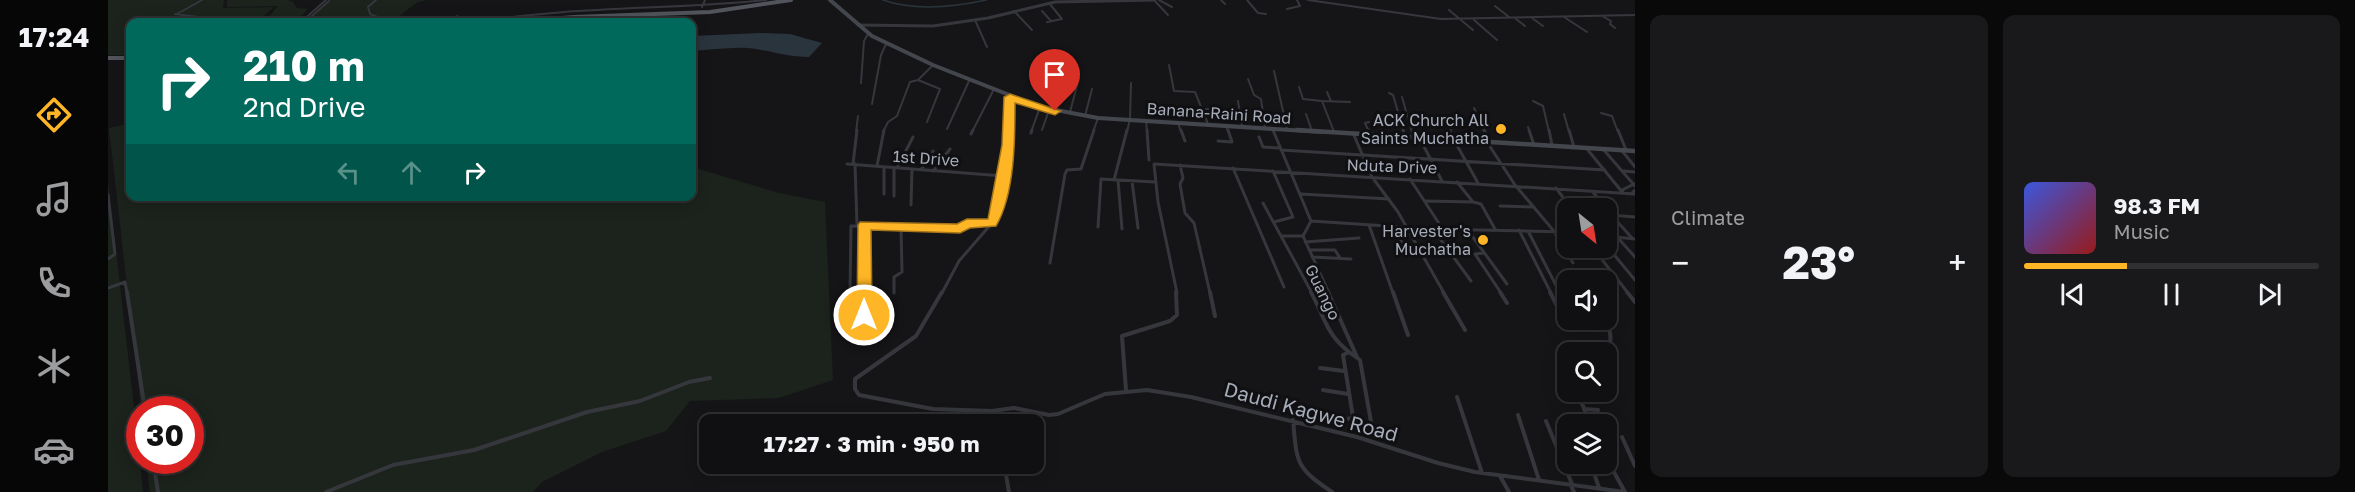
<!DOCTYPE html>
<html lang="en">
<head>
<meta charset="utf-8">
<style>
	:root { --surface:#101012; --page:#19191b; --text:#f1f3f6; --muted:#9c9d9f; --line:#303032; --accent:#ffb626 }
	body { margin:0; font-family:"Golos Text",sans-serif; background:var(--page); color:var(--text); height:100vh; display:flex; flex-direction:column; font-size:22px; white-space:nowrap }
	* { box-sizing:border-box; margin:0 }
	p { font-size:20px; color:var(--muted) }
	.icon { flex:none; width:33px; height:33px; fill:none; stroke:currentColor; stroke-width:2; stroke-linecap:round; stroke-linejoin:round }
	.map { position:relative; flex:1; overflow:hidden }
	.details { display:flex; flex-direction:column; gap:15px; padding:15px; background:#09090a; width:720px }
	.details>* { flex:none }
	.guide { position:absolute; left:18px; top:18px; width:570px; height:183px; border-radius:12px; box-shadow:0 3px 15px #0003,0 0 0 2px var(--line); background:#00695c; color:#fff; overflow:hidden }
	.needle { width:39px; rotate:150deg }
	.tools { position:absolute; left:1449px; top:198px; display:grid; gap:12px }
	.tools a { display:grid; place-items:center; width:60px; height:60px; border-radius:12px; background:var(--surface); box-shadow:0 3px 15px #0003,0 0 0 2px var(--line); font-size:30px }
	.speed { position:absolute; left:18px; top:396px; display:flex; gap:12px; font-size:30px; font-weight:700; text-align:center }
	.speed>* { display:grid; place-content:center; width:78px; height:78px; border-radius:50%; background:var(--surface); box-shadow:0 3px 15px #0003,0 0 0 2px var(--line); line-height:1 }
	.speed .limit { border:9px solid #d22; background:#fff; color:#111 }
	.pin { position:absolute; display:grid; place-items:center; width:51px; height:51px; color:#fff; margin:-62px -26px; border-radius:50% 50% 50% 0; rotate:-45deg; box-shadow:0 0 6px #0007 }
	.pin .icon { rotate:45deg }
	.me { position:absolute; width:66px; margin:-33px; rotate:0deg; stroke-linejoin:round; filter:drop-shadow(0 0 4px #0008) }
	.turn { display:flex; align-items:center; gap:21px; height:126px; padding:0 18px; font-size:27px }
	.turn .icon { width:78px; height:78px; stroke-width:2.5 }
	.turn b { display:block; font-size:42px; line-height:51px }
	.lanes { display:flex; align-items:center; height:57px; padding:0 18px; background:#0003; justify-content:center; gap:30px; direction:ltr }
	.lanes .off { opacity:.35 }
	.big { font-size:45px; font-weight:700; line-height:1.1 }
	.details .widget { flex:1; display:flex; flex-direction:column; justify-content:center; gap:9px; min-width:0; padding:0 21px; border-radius:12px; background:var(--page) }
	.song { display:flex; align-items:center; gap:18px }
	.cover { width:72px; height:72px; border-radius:9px; background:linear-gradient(135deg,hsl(230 70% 55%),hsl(0 70% 35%)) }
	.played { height:6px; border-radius:3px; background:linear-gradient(90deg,var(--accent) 35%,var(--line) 35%) }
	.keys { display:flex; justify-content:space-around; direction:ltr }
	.heat { display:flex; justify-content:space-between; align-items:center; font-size:33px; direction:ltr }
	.details .tiles { flex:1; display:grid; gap:15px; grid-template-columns:repeat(2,1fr) }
	.trip { position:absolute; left:591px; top:414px; width:345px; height:60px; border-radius:12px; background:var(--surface); box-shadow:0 3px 15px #0003,0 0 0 2px var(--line); font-weight:700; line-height:60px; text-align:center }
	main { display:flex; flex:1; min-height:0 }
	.dock { display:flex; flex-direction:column; width:108px; justify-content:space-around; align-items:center; background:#060607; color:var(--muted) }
	.dock .icon { width:42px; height:42px }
	.dock .selected { color:var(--accent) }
	.dock b { font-size:27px; color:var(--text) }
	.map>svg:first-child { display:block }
</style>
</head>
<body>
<main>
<nav class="dock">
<b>17:24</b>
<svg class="icon selected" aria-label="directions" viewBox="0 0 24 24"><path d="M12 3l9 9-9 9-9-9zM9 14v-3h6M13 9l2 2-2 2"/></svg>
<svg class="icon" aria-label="music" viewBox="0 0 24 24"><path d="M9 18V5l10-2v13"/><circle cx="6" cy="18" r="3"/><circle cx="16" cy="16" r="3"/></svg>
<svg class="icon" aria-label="phone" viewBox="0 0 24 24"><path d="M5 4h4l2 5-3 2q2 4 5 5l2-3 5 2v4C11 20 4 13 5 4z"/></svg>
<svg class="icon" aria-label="climate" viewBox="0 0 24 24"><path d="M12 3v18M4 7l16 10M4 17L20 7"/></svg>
<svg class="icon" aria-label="car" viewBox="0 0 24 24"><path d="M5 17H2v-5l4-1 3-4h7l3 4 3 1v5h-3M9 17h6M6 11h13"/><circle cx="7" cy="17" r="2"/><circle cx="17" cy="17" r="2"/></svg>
</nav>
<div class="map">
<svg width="1527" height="492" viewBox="0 0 1527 492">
	<rect width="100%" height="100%" fill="#151518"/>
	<path fill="#1b231c" d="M0 0H116L115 8 166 7 149 22H22V55H0Z
		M119 0H180L185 2 189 8 200 9 187 22H156L170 6 119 7Z
		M219 0H319L308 3 284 22H196L222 0Z
		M22 123V196H584V167L671 193 717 202 725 380 671 398 582 401 558 431 494 452 434 482 425 492H42L38 461 82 460V410L33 409 1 128Z
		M0 181 32 460 35 492H0Z"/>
	<path fill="#2a343d" d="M652 33 682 34 714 43 701 57C678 57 661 50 640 48 621 47 603 50 584 51V36Z"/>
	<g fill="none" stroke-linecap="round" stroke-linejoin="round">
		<path stroke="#2a343d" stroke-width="1.5" d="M775 0C807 11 846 7 878 0"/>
		<path stroke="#36373d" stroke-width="2" d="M268 0 260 7 262 14 282 22
			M1046 0 1060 15
			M1051 0 1064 7
			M1113 0 1117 4
			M1139 0 1150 13 1158 14
			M1200 0 1333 19 1527 15
			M1387 6 1401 17
			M594 7 597 0
			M1179 9 1192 6 1189 0
			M1341 10 1365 30
			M906 11 924 30
			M934 11 943 21
			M67 14 91 17 87 22
			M69 14 94 0
			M1494 16 1503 21 1502 24 1507 28
			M1456 17 1479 32
			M1424 18 1435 26
			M1408 19 1417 26
			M867 20 879 47
			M1366 20 1389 40
			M193 22 218 0
			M197 22 221 1
			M345 22 349 16
			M369 22C465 6 562 10 658 0
			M939 22 954 19 941 3
			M1061 65 1066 91 1087 92 1100 124
			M1166 71 1179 129
			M1140 79 1146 95 1153 99 1157 128
			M810 80 832 89 819 122
			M753 83 756 41 760 34
			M1191 87 1195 99 1214 101
			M1219 92 1223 101
			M1281 93 1285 95 1296 132
			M1294 97 1304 132
			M1130 101 1134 126
			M1425 101 1435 106 1441 132
			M764 104 773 55 778 44
			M1366 108 1377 132
			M1094 109 1120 110
			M962 112 971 78
			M1493 113 1504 116 1510 132
			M1198 114 1204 131
			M1456 114 1461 132
			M977 116 984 89
			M1038 120 1039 132
			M1339 120 1343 132
			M1070 123 1073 132
			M1118 125 1120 132
			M1420 127 1422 132
			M1164 128 1166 132
			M839 129 861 81
			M934 130 941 110
			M748 132 750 116
			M775 132 780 122 789 116 802 82 810 80 825 65
			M864 132 885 91
			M901 132 902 97
			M923 132 932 107
			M985 132 990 118
			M1019 132 1022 119 1023 83
			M1226 132 1214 101 1242 102
			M1261 132 1257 123 1261 122
			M1273 132 1275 118"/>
		<path stroke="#36373d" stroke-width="3" d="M1039 130 1041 160
			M1073 130 1077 141
			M1165 130 1203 221 1195 236 1221 293
			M1260 130 1262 134
			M1295 130 1297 136
			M1304 130 1306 137
			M1342 130 1345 140
			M1376 130 1382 142
			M1421 130 1426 145
			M1441 130 1444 145
			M1461 130 1466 147
			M1510 130 1518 150
			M923 133 924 130
			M1245 133 1264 177 1290 212 1336 293
			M863 134 865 130
			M1273 135 1274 130
			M1151 137 1155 147 1172 148
			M1312 139 1334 181
			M1346 140 1370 183
			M1110 141 1124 142 1120 130
			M1379 142 1407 185 1445 230 1465 263
			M1479 149 1515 193
			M1495 149 1527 186
			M1173 150 1497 170
			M1515 152 1527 167
			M739 164 896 176
			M745 164 749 130
			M747 164 749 225
			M1072 165 1075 178 1072 184 1077 213 1086 223 1102 293
			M769 166 776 130
			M776 167V194
			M786 168V196
			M789 168 805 137
			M1125 168 1176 287
			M813 170 825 151
			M825 171 842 149
			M1165 171 1185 217 1166 222
			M1516 171 1527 172
			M1302 179 1334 228
			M1006 180 1019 130
			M1010 180 1014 229
			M1024 181 1030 228
			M1349 182 1365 202 1373 204 1387 229
			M1448 188 1463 208
			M1514 190 1526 184
			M1484 191 1498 208
			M1193 194 1281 199
			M1523 194 1527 190
			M0 195 7 254 0 259
			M1318 201 1365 202
			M1155 203 1204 293
			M803 205 804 169
			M1392 206 1426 207
			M1498 209 1524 238
			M1503 215 1527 217
			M1203 221 1325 229 1460 232
			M1261 225 1285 293
			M1285 226 1301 256
			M990 227 993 179 1047 182
			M1325 229 1363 281
			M1359 229 1399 284
			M1411 230 1443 293
			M1420 231 1452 293
			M1174 236H1195
			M1498 236 1527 239
			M1510 238 1527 257
			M1197 242 1251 238
			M1498 245 1527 280
			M1485 248 1520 293
			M1201 250H1227L1232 258
			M1376 253 1367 254 1393 293
			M1204 257 1243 259
			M942 263 957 174 959 170 973 169 986 130
			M0 288 17 282 19 293
			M742 293 743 226 852 228 859 223H884
			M756 293 757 225
			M786 293V277L794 272 793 227
			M834 293 851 261 884 223 888 215 901 145V130
			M1069 293 1050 202 1046 164 1527 194"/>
		<path stroke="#36373d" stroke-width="4" d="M19 292 37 410
			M834 292 808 336 747 379V389L751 395 825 409 884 411 906 408 941 415 950 414 997 394 1039 390 1083 397 1249 437 1330 463 1367 472 1517 492
			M1102 292 1107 316
			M1203 292C1216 316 1218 334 1241 352
			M1220 292 1249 357
			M1285 292 1300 335
			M1335 292 1357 330
			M1392 292 1399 303
			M1442 292 1448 304
			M1451 292 1460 304
			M1519 292 1527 302
			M742 301V292
			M756 315V292
			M1495 320C1505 330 1504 342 1498 354
			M1212 368 1236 371
			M1018 390 1014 336 1062 321 1069 315 1068 292
			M1215 390 1240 394
			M1468 392 1476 408
			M1349 397 1374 473
			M884 411 887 424
			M1410 415 1431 480
			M1220 416 1240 419 1245 417 1235 355 1241 352 1252 360 1265 433
			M1185 420C1189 463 1187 467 1224 492
			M1438 421 1464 484
			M1483 424 1476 409 1490 410
			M1514 437 1527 466
			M1498 458 1517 492
			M45 460 50 492
			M896 464 901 492
			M1483 464 1491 488
			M1392 476 1401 492
			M1462 484 1466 492
			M218 492 285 465 366 450 479 412 532 401 581 382 602 378"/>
		<path stroke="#36373d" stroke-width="3" d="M750 25 825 26 880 18 947 2 1047 0"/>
		<path stroke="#44464d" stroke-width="4" d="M722 0 764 36 825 65 932 107 990 118 1214 132"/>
		<path stroke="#44464d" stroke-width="4.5" d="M1189 130 1527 151"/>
		<path stroke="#52545c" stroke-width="4" d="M404 22 466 17 602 12 683 0
			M0 58H22"/>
	</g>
	<path fill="#ffb626" stroke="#a67619" stroke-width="1.5" d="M902 94 953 111 947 115 907 103C907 139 907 194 888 226L862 228 852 233 763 230 764 315 762 319H751L749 315 750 225 752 222 849 224 859 219H880L894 145 896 97Z"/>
	<g fill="#ffb626" stroke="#101013" stroke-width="2">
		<circle cx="1393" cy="129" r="6"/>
		<circle cx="1375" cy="240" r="6"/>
	</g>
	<g text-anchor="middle" stroke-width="6" stroke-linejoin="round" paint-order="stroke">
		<g font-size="16" fill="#a6acb9" stroke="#101013">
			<text transform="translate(1111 113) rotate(4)" y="6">Banana-Raini Road</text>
			<text transform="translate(818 158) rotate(4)" y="6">1st Drive</text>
			<text transform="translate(1284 166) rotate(2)" y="6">Nduta Drive</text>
			<text transform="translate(1215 292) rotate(64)" y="6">Guango</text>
		</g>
		<g font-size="16" fill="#a6acb9" stroke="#101013" text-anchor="end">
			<text x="1381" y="126">ACK Church All<tspan x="1381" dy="18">Saints Muchatha</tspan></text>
			<text x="1363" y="237">Harvester's<tspan x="1363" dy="18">Muchatha</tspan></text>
		</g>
		<g font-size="20" fill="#a6acb9" stroke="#101013">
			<text transform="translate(1203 412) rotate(15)" y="7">Daudi Kagwe Road</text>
		</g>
	</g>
</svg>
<div class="tools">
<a><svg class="needle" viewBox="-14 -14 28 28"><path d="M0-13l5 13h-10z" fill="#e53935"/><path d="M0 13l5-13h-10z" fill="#9c9d9f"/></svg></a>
<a><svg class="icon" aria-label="sound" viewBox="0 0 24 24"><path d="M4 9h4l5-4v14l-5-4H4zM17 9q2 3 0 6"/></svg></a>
<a><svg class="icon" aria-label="search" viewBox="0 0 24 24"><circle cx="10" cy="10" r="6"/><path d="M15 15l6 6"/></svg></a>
<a><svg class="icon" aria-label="layers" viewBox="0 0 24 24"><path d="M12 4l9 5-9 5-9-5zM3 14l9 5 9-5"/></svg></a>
</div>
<div class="speed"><div class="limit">30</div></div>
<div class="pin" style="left:947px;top:111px;background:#d93025"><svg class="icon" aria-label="arrive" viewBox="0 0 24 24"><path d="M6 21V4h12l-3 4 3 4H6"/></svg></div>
<svg class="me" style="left:756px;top:315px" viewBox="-20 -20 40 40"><circle r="17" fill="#ffb626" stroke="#fff" stroke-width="3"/><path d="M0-11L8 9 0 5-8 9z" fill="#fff"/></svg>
<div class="trip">17:27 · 3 min · 950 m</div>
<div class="guide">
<div class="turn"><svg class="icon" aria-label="right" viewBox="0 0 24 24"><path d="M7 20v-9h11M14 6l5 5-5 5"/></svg><div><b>210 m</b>2nd Drive</div></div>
<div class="lanes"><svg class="icon off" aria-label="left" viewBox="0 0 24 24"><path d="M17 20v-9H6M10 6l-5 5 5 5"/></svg><svg class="icon off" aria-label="ahead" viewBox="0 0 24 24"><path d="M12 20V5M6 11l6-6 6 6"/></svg><svg class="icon" aria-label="right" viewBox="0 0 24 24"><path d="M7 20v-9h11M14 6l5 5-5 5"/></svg></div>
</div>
</div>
<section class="details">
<div class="tiles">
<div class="widget"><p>Climate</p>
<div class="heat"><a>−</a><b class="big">23°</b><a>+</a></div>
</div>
<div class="widget">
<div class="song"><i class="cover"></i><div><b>98.3 FM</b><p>Music</p></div></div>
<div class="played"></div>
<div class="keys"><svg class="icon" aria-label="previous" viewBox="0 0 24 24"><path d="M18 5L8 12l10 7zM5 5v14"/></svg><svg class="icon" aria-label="pause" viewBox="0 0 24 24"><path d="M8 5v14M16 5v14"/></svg><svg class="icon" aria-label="next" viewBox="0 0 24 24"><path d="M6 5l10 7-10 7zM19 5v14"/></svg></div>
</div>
</div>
</section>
</main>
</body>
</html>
